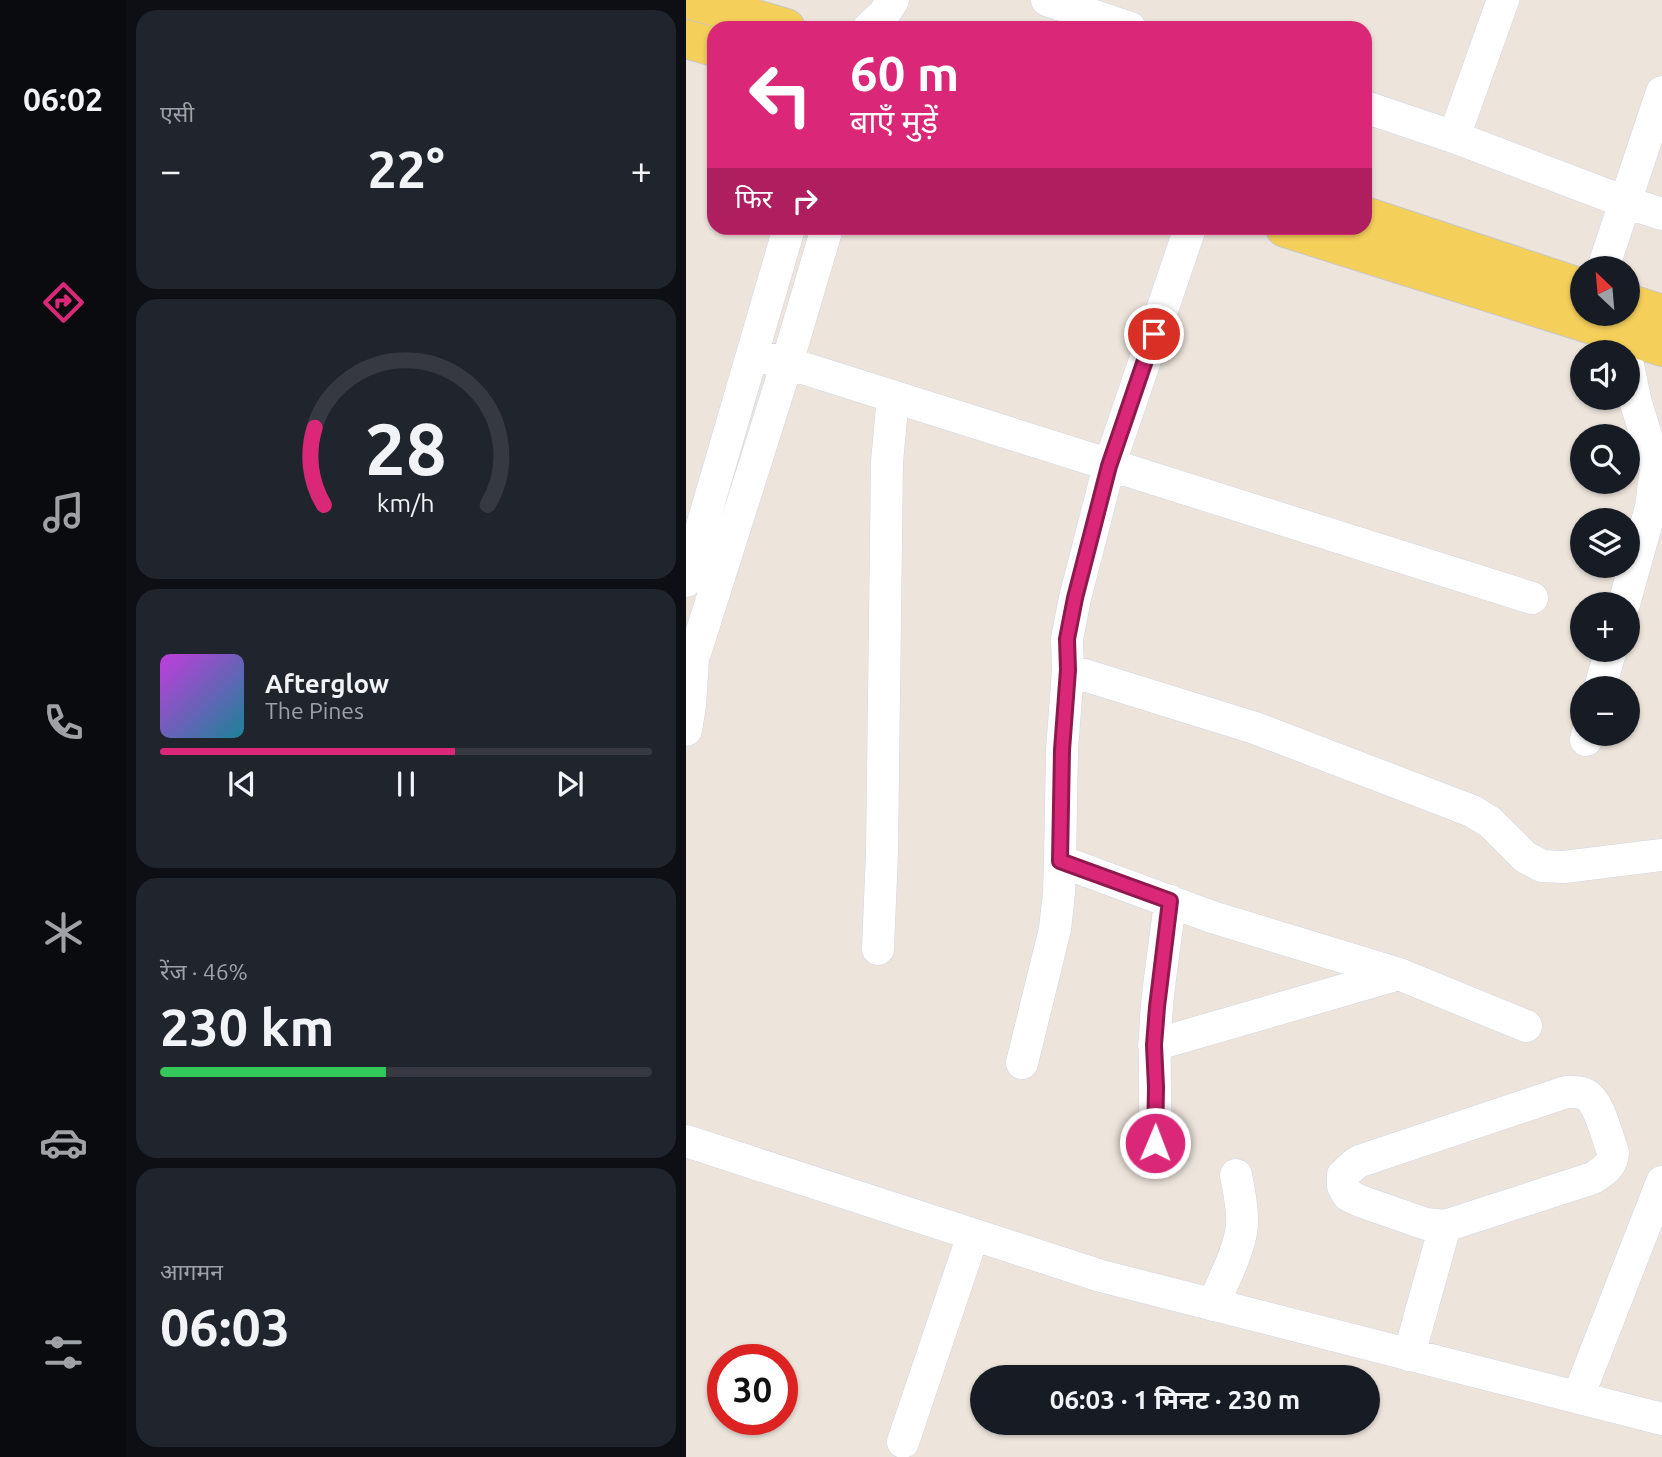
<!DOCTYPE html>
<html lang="hi">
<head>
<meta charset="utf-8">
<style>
	:root { --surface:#171b24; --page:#20242c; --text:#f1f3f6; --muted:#9ea1a6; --line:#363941; --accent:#db2777 }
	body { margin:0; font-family:Ubuntu,"Noto Sans Devanagari",sans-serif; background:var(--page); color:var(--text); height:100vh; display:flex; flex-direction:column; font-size:26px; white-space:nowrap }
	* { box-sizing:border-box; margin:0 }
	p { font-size:23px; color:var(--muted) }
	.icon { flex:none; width:38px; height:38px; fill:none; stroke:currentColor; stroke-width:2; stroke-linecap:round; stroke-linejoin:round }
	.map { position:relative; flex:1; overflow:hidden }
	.sheet { display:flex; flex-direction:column; gap:10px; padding:10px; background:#0d0f14; width:560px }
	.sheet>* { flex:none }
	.banner { position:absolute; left:21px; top:21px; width:665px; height:214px; border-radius:21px; box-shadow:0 2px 5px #0004; background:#db2777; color:#fff; overflow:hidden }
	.needle { width:46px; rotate:334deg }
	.tools { position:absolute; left:884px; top:256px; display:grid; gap:14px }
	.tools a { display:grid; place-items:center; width:70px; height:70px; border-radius:50%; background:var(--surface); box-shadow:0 2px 5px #0004; font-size:35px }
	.speed { position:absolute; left:21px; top:1344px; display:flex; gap:14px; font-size:35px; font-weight:700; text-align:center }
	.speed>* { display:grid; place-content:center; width:91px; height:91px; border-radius:50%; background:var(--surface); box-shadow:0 2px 5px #0004; line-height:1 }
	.speed .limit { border:10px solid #d22; background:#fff; color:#111 }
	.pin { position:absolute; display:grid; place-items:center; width:60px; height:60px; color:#fff; margin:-30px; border:4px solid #fff; border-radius:50%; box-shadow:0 2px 7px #0007 }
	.me { position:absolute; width:77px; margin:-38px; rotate:1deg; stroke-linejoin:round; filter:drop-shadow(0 0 5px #0008) }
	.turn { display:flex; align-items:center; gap:24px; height:147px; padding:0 28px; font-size:32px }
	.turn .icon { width:91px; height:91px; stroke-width:2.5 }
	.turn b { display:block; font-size:49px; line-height:60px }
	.then { display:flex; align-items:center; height:66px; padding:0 28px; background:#0003; gap:14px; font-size:26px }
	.big { font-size:52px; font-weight:700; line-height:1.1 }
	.sheet .card { flex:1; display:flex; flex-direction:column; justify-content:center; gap:10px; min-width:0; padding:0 24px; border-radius:21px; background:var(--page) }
	.sheet .dial { align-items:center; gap:0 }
	.dial svg { height:182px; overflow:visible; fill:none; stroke:var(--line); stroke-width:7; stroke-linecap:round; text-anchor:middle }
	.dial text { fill:var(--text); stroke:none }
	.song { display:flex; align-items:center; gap:21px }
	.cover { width:84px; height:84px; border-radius:10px; background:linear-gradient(135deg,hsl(290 70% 55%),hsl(190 70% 35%)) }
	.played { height:7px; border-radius:4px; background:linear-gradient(90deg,var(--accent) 60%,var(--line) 60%) }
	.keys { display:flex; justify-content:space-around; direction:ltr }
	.heat { display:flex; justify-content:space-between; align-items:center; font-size:38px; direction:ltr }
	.charge { height:10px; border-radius:5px; background:linear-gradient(90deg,#34c759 46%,var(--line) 0) }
	.trip { position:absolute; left:284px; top:1365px; width:410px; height:70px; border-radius:35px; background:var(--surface); box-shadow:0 2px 5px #0004; font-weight:700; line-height:70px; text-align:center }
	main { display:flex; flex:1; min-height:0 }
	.tabs { display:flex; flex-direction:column; width:126px; justify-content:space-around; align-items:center; background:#090b0e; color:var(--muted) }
	.tabs .icon { width:49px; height:49px }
	.tabs .on { color:var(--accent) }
	.tabs b { font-size:32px; color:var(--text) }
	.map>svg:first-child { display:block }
</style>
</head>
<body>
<main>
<nav class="tabs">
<b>06:02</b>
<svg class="icon on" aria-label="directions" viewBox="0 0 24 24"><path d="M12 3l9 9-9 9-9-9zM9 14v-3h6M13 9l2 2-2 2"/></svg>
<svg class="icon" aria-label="music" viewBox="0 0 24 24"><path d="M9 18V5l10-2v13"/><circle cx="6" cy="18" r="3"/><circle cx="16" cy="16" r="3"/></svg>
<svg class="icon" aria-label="phone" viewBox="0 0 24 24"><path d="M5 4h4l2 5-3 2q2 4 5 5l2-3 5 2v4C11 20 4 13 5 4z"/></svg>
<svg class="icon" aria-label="climate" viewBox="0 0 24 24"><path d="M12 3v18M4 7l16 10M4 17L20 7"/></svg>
<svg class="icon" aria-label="car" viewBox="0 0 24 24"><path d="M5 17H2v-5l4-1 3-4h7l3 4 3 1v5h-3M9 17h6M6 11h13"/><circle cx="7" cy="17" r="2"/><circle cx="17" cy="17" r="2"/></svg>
<svg class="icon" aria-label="filters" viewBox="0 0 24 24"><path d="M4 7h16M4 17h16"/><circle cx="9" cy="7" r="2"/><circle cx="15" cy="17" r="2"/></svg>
</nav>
<section class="sheet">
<div class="card"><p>एसी</p>
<div class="heat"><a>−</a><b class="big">22°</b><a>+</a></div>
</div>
<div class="card dial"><svg viewBox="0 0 100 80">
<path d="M14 69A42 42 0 1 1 86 69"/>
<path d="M14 69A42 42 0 0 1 10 35" stroke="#db2777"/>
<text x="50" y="56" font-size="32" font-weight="700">28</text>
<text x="50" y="72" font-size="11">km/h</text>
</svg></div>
<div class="card">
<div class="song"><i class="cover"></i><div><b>Afterglow</b><p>The Pines</p></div></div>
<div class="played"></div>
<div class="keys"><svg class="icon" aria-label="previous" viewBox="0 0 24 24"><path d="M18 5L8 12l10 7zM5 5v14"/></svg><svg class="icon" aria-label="pause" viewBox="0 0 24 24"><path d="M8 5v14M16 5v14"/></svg><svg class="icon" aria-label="next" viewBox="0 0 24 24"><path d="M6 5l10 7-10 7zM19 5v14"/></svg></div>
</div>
<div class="card"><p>रेंज · 46%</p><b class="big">230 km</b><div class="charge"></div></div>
<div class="card"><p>आगमन</p><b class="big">06:03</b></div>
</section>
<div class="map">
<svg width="976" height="1457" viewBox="0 0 976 1457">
	<rect width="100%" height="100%" fill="#ede5dc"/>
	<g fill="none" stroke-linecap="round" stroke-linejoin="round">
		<defs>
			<path id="minor" d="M361 0 444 28
				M183 28 198 14 207 0
				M679 107 768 137 939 202 976 214
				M768 137 817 0
				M504 228 423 466 389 598 381 639 382 670 376 750 374 861 526 917 713 974 840 1026
				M917 268 976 92
				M66 355 101 363 846 598
				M0 581 103 228
				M938 604 965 507 970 468 950 403 942 365
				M382 670 569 728 786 811 804 822 839 857 856 866 878 867 976 855
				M0 672 10 650 101 363 141 228
				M914 688 925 649
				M0 730 4 705 7 659
				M900 740 902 733
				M192 949 196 852 201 462 207 397
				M468 1045 713 974
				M336 1063 369 929 373 893 374 861
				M0 1141 415 1276 976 1419
				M469 1143C470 1110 468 1078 469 1046 469 998 479 949 484 901
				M527 1305C537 1281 554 1250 556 1225 557 1208 553 1191 550 1175
				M723 1355 759 1226 907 1178C918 1171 927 1165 927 1152 921 1137 914 1105 902 1096 895 1091 887 1092 880 1092L674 1161 669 1164 657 1175V1186L662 1195 674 1201 740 1224 759 1226
				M892 1397 976 1182
				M217 1442 287 1235"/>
			<path id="major" d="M5 0 100 28
				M0 39 28 47
				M679 216 896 288
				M599 228 976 347
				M942 303 976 314"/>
		</defs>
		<use href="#minor" stroke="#d1d5e4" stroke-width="33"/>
		<use href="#major" stroke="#c8c8c8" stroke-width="40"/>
		<use href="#minor" stroke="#fff" stroke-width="32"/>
		<use href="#major" stroke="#f4cf5a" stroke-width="38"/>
	</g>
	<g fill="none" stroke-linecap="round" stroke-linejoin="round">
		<defs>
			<path id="route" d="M468 334 423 466 389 598 381 639 382 670 376 750 374 861 484 901 471 1007 468 1045 470 1087 469 1143"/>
		</defs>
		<use href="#route" stroke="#8e194d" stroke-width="18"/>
		<use href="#route" stroke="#db2777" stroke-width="12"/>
	</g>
</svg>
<div class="tools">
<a><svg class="needle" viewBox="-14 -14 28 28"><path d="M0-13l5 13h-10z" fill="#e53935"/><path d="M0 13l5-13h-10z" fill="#9ea1a6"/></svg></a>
<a><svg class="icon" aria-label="sound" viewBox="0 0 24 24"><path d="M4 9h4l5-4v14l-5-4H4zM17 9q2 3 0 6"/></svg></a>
<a><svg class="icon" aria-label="search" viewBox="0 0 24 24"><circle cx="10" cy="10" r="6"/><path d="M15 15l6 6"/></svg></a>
<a><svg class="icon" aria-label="layers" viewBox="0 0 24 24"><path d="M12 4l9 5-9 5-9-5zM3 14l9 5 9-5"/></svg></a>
<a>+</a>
<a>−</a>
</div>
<div class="speed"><div class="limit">30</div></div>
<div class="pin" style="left:468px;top:334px;background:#d93025"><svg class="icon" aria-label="arrive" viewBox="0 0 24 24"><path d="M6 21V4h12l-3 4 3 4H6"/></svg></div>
<svg class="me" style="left:469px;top:1143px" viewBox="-20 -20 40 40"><circle r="17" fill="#db2777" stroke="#fff" stroke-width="3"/><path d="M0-11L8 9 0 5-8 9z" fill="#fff"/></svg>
<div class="trip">06:03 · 1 मिनट · 230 m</div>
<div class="banner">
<div class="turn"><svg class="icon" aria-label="left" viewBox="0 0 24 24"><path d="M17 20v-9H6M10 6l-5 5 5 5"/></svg><div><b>60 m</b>बाएँ मुड़ें</div></div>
<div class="then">फिर<svg class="icon" aria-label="right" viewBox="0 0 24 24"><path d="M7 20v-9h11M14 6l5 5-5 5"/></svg></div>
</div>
</div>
</main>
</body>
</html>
